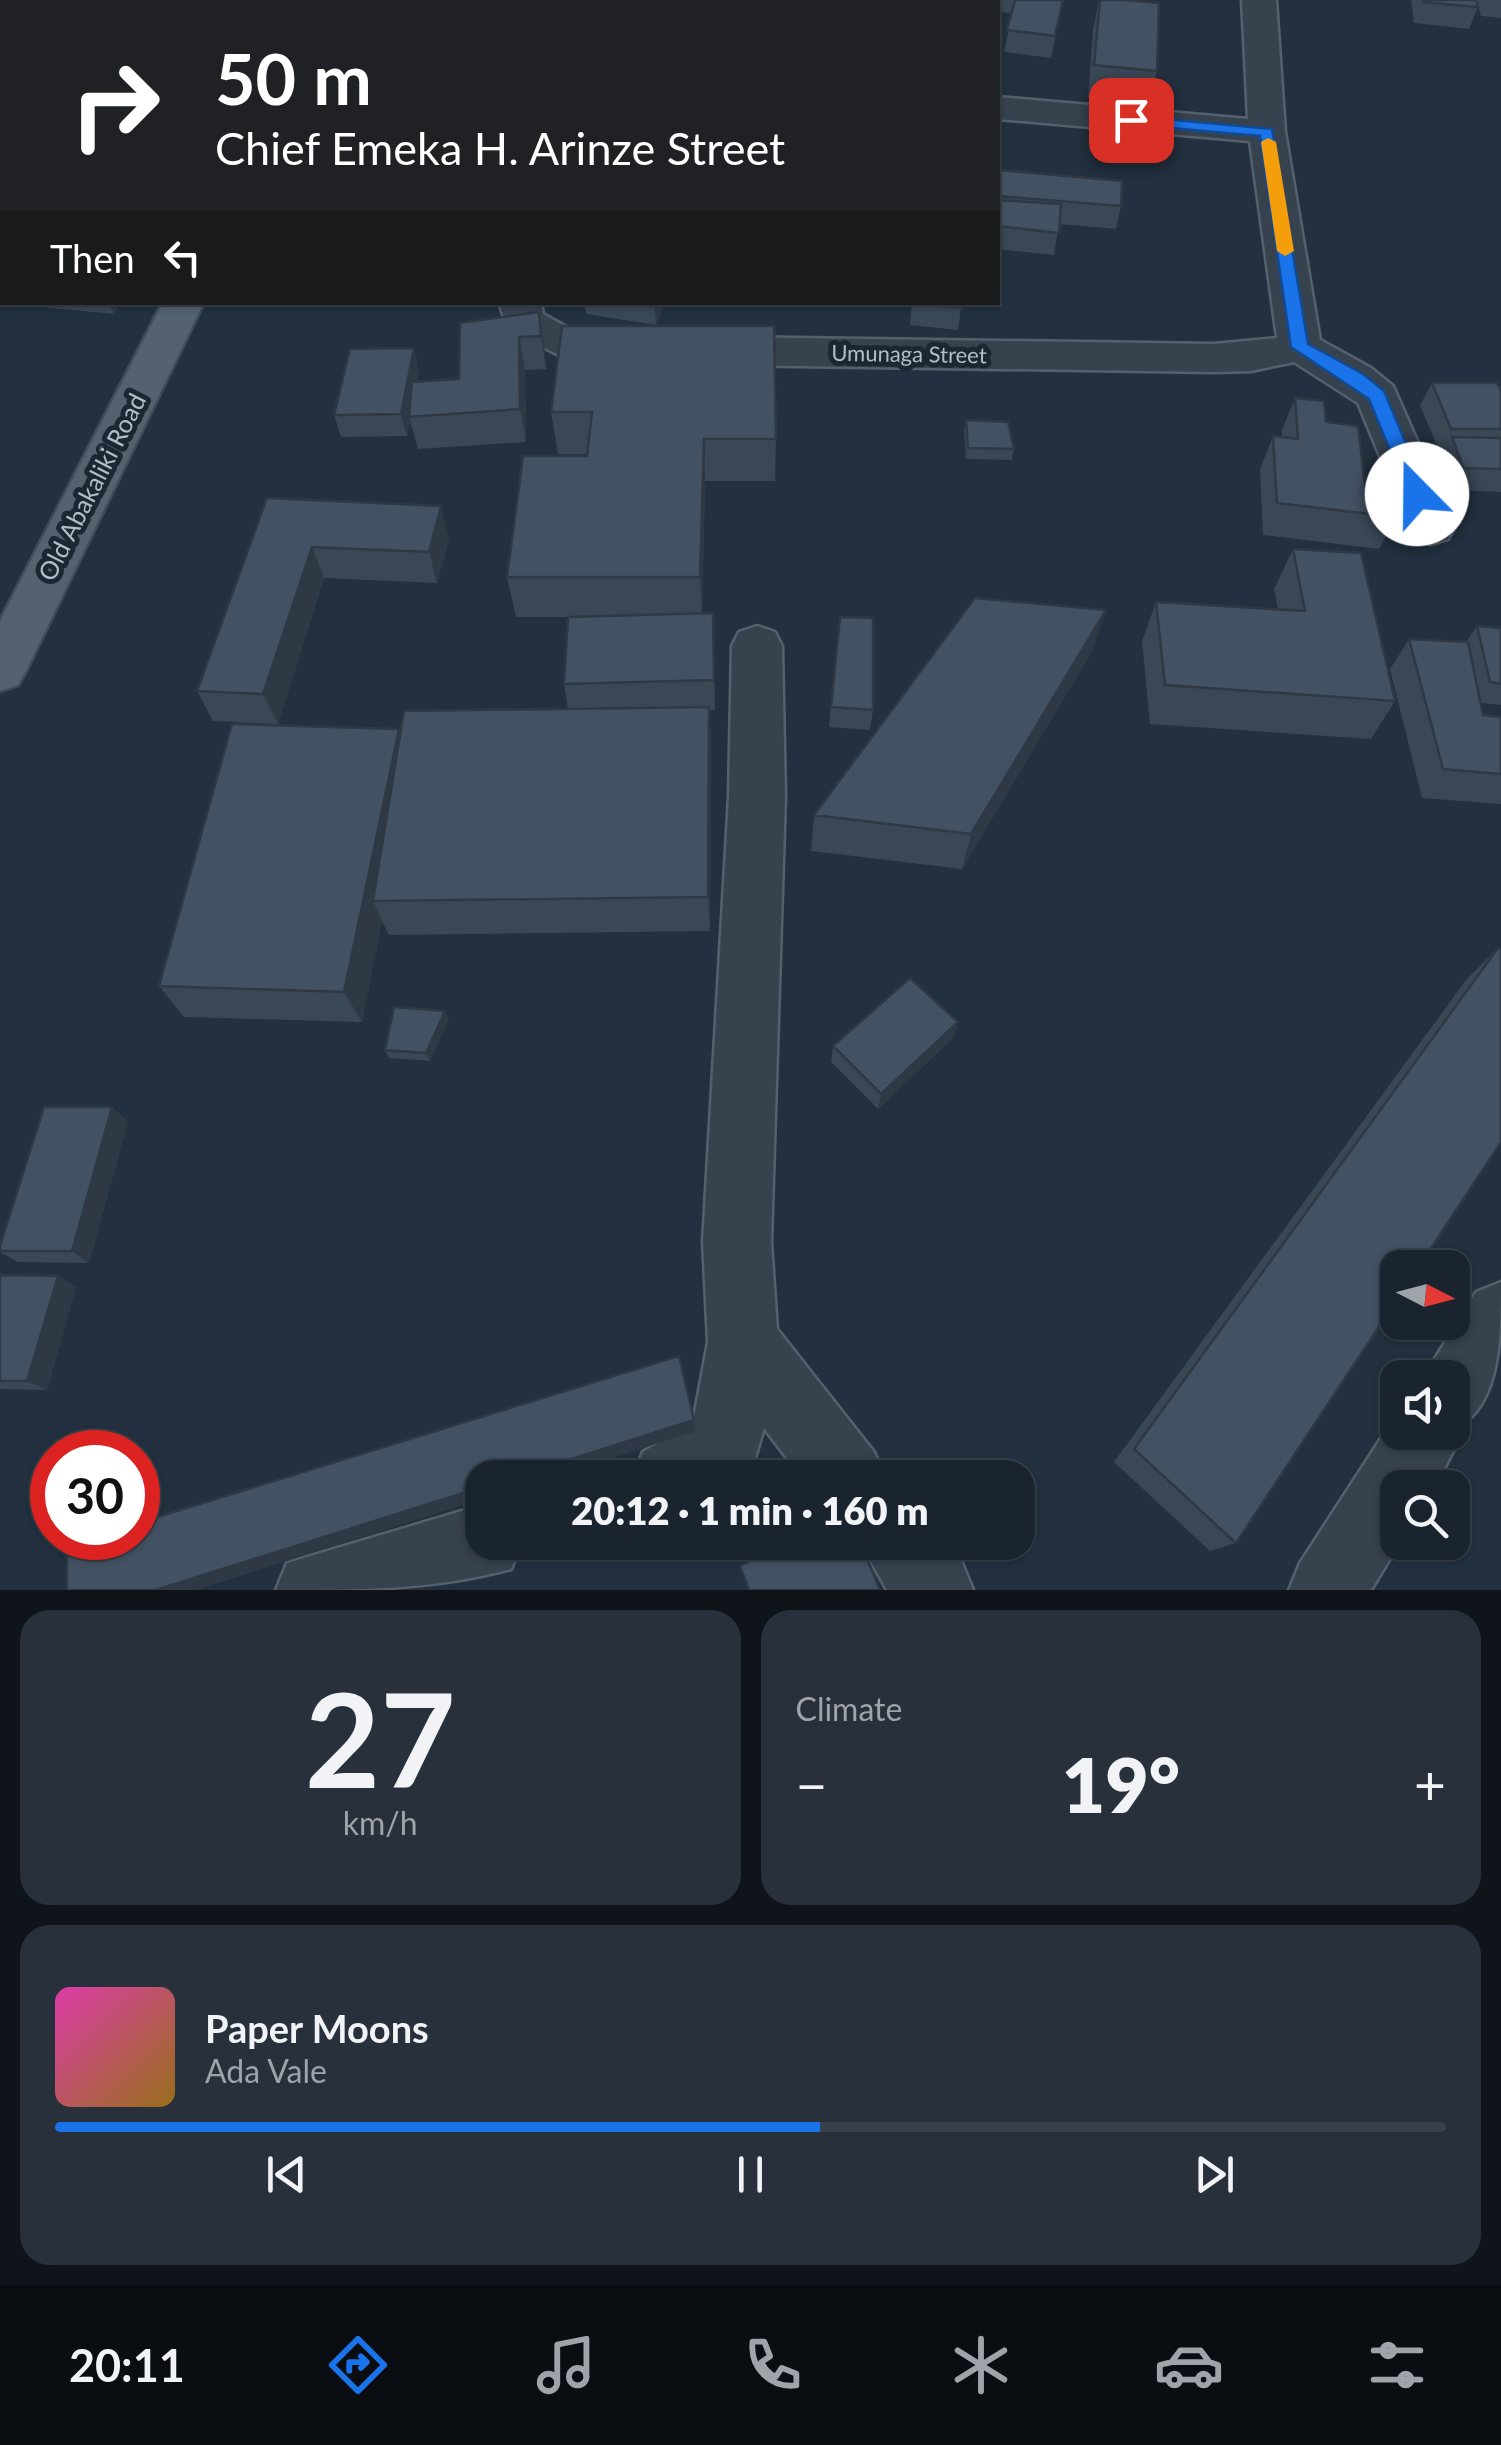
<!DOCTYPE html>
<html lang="en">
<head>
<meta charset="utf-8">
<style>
	:root { --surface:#1a242f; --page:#27303b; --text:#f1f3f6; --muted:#9fa4aa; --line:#38414b; --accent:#1a73e8 }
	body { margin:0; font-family:Lato,sans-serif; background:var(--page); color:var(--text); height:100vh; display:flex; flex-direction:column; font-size:38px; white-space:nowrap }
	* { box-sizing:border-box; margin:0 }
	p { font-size:32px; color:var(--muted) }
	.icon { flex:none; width:55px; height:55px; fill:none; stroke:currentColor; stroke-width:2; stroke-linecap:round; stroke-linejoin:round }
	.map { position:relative; height:1590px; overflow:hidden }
	.drawer { display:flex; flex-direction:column; gap:20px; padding:20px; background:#0e141a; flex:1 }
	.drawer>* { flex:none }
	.hud { position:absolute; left:0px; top:0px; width:1000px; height:305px; box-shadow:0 2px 8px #0004,0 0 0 2px var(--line); background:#202124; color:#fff; overflow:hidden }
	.needle { width:65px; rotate:96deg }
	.tools { position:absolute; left:1380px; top:1250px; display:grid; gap:20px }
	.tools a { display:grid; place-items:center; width:90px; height:90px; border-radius:20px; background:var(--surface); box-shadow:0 2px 8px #0004,0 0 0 2px var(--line); font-size:50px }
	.speed { position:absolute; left:30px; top:1430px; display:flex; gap:20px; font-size:50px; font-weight:700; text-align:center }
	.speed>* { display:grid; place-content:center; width:130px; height:130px; border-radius:50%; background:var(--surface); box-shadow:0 2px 8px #0004,0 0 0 2px var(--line); line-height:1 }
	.speed .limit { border:15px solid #d22; background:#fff; color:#111 }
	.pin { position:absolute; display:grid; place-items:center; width:85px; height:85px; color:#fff; margin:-42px; border-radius:20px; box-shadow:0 5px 15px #0006 }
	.me { position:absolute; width:110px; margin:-55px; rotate:338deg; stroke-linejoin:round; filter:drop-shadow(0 0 8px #0008) }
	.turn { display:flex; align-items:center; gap:35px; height:210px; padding:0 50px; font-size:45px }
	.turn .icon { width:130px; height:130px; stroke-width:2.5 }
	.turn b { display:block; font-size:70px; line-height:85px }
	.then { display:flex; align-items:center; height:95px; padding:0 50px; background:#0003; gap:20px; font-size:38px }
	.big { font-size:75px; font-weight:800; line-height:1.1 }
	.drawer .widget { flex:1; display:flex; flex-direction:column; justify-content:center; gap:15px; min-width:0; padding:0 35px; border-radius:30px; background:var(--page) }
	.drawer .dial { align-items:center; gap:0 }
	.dial b { font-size:130px; line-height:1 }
	.song { display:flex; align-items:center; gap:30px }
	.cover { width:120px; height:120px; border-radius:15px; background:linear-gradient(135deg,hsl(320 70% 55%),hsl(40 70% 35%)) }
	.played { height:10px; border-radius:5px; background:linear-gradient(90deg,var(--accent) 55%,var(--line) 55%) }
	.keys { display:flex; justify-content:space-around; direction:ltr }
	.heat { display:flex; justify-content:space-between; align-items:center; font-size:55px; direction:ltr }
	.drawer .tiles { flex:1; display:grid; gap:20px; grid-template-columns:1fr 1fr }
	.widget:last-child { grid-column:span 2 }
	.trip { position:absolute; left:465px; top:1460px; width:570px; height:100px; border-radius:30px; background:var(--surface); box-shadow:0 2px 8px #0004,0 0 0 2px var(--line); font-weight:800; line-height:100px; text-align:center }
	.tabs { display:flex; height:160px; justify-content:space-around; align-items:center; background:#0a0e13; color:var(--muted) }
	.tabs .icon { width:70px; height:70px }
	.tabs .on { color:var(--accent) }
	.tabs b { font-size:45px; color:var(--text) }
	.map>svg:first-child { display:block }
</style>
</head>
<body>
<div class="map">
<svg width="1501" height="1590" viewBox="0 0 1501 1590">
	<rect width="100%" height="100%" fill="#22303f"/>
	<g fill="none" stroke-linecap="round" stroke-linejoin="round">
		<defs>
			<path id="minor" d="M250 0H284L285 2H252Z
				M1242 0H1276L1285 132 1320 340 1371 368 1393 386 1455 527 1448 539 1431 544 1414 539 1358 403 1294 362 1251 371 1214 372 668 364 561 356 508 330 499 302H541L543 314 570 329 668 336 1214 344 1277 338 1250 141 998 119V97L1248 119Z
				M757 626 775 632 782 646 785 797 771 1242 777 1329 874 1452 885 1478H802L764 1428 751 1471 740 1478H632L643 1452 693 1423 708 1342 703 1242 729 797 732 646 739 632Z
				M1501 1282C1501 1331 1501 1403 1460 1425L1463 1432 1434 1488H1398L1400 1542 1371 1590H1289L1300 1563 1398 1412V1432H1452V1378H1423L1476 1292Z
				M482 1505V1542H522L511 1569C435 1590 357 1590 276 1590L287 1563Z
				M860 1542H946L962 1563 973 1590H887Z"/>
			<path id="major" d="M163 302H204L26 671 18 685 0 691V621Z"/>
		</defs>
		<use href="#minor" stroke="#55606d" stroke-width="5"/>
		<use href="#major" stroke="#404b58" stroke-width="5"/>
		<use href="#minor" fill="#37424f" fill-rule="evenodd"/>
		<use href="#major" fill="#54616f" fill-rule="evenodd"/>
	</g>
	<path fill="#3a4755" d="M0 0H50V2H2Z
		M412 0H578V2H412Z
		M669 0H734L733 2H669Z
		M957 0H1063L1051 58 1004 52 1012 13 998 12V2H957Z
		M1099 0 1157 71 1149 104 1088 98 1093 30Z
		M1411 0H1501V18L1481 16 1478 7 1469 29 1414 23Z
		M0 160 2 161V302H121L114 314 0 303Z
		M998 170 1121 206 1116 229 1059 224 1054 255 998 249Z
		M584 302H666L656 325 586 314Z
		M912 302H962L958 330 910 325Z
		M539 312 544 344 546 369 525 370 526 442 418 449 410 420 407 436 341 437 334 415 419 370 417 382 459 379Z
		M562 326 776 439 775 481H705L702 614 713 613 715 710H709L711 745 710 931 389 935 382 921 362 1022 184 1017 159 986 399 729 401 733 568 709 564 684 568 617H516L507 577 587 456 588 454H558L551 412Z
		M1432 383 1499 388 1501 385V492L1451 490 1440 459 1444 451H1439L1420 405Z
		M1295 398 1326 422 1365 486 1396 517 1379 549 1263 535 1260 469 1273 436 1282 437V430Z
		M966 420 1014 449 1012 460 966 459 964 431Z
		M267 498 449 538 437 583 324 578 278 724 213 721 197 691Z
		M1293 549 1395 701 1371 739 1150 724 1142 641 1156 602 1278 609 1274 589Z
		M840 617 873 710 870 730 829 727Z
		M1477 626 1501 628V705L1481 703 1483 715 1501 717V804L1422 798 1390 669 1409 639 1466 642Z
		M1093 650 962 869 811 851 814 815Z
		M1498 948 1236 1543 1210 1551 1114 1462 1466 980Z
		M449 1019 430 1061 389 1058 385 1050Z
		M958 1022 953 1038 878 1109 831 1062 833 1046Z
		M128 1121 89 1263 18 1262 0 1252V1246Z
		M0 1275 58 1276 76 1287 47 1390 0 1389Z"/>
	<path fill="#2f3945" d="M0 0H5L6 2H2V36H0Z
		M108 302H121L114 314Z
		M666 302 656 325 654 303Z
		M539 312 544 344 546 369 541 336Z
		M519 337 525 370 526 442 520 409Z
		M414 348 419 370 407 436 401 414Z
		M704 439 705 481 702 617 700 577Z
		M441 506 449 538 437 583 429 552Z
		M312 547 324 578 278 724 263 694Z
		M1106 610 1093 650 962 869 971 834Z
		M709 707 711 745 710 931 708 897Z
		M399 729 413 767 373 901 382 921 362 1022 344 992Z
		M445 1011 449 1019 430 1061 426 1053Z
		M958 1022 953 1038 878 1109 881 1094Z
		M112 1107 128 1121 89 1263 72 1251Z
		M58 1276 76 1287 47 1390 27 1381Z
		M694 1420 696 1431 551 1478H512Z
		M482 1487V1499L196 1590H156Z"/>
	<path fill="#435263" stroke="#2f3945" stroke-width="2.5" d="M439 0H566L565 2H438Z
		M747 0H820L819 2H746Z
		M834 0H932V2H847Z
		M1015 0H1063L1055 36 1007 30Z
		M1100 0H1125L1159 3 1157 71 1094 65Z
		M1423 0H1476L1478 7 1423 2Z
		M0 160 2 161V263H0Z
		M998 170 1122 181 1121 206 998 196Z
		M998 200 1061 204 1059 233 998 226Z
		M962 302V308L912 303V302Z
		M539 312 541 336 519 337 520 409 409 417 412 382 459 379 460 323Z
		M562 326H774L776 439H704L700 577H507L523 456H587L592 412H551Z
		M414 348 401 414 334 415 350 349Z
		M1432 383H1497L1501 391V429H1451Z
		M1295 398 1324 401 1326 422 1358 426 1365 486 1392 490 1396 517 1277 503 1273 436 1298 439Z
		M966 420 1008 422 1014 449 968 448Z
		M1452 437 1501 438V469L1463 468Z
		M267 498 441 506 429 552 312 547 263 694 197 691Z
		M1293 549 1361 553 1395 701 1165 685 1156 602 1305 611Z
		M975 598 1106 610 971 834 814 815Z
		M713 613 714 680 564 684 568 617Z
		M840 617 873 618V710L831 707Z
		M1477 626 1501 628V684L1490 682Z
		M1409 639 1468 642 1483 715 1501 717V774L1443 769Z
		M709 707 708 897 373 901 404 711Z
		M232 724 399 729 344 992 159 986Z
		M1498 948 1501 950V1142L1418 1268H1398V1298L1236 1543 1134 1449Z
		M910 978 958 1022 881 1094 833 1046Z
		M394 1007 445 1011 426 1053 385 1050Z
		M44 1107H112L72 1251H0V1246Z
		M0 1275 58 1276 27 1381H0Z
		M679 1356 694 1420 512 1478H482V1487L156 1590H67V1545L90 1538H138V1523Z
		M788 1542H860L880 1590H749L740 1566Z"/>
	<path fill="#1a73e8" stroke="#114b97" stroke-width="2.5" d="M1131 116 1272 129 1308 344 1363 374 1384 391 1427 494 1424 499 1417 501 1408 494 1369 399 1291 347 1260 136 1125 124V117Z"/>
	<path fill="#f59e0b" d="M1268 138 1276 142 1294 251 1285 256 1277 251 1261 142Z"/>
	<g text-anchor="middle" stroke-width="10" stroke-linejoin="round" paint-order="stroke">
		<g font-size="22" fill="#b3bdca" stroke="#1c2734">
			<text transform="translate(909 354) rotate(1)" y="8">Umunaga Street</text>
		</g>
		<g font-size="25" fill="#b3bdca" stroke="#1c2734">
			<text transform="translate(92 487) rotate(-63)" y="9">Old Abakaliki Road</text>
		</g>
	</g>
</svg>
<div class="tools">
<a><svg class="needle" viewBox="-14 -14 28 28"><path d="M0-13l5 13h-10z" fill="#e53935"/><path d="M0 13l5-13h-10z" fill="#9fa4aa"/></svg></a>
<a><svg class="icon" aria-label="sound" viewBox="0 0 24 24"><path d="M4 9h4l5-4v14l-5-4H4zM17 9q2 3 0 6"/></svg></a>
<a><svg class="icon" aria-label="search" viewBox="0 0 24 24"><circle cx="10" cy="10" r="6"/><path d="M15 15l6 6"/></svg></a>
</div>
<div class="speed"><div class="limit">30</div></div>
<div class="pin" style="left:1131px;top:120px;background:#d93025"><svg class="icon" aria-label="arrive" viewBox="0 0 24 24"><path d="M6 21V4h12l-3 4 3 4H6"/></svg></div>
<svg class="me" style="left:1417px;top:494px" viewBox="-20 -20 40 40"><circle r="19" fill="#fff"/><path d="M0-13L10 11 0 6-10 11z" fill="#1a73e8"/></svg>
<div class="trip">20:12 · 1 min · 160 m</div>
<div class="hud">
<div class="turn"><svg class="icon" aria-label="right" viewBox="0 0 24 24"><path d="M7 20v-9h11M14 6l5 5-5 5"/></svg><div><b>50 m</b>Chief Emeka H. Arinze Street</div></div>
<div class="then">Then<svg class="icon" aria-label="left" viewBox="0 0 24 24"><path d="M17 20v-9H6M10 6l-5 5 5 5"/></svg></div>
</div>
</div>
<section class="drawer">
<div class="tiles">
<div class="widget dial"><b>27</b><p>km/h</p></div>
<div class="widget"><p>Climate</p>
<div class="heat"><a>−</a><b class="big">19°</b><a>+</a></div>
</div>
<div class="widget">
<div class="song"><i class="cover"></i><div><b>Paper Moons</b><p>Ada Vale</p></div></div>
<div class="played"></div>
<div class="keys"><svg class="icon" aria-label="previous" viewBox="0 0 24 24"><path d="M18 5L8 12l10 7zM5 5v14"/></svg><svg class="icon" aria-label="pause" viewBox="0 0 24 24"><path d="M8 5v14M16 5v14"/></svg><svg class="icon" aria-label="next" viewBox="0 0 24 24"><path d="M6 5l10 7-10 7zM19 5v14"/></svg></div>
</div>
</div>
</section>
<nav class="tabs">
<b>20:11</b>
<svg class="icon on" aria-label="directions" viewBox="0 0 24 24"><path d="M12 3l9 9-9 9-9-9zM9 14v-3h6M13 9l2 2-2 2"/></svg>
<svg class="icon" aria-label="music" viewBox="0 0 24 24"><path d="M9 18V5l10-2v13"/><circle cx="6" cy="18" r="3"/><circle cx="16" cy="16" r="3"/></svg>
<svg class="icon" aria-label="phone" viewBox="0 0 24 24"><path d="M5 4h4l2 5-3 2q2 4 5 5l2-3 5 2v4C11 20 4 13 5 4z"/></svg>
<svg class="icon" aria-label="climate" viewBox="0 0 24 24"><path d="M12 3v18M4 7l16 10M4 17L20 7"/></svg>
<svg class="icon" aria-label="car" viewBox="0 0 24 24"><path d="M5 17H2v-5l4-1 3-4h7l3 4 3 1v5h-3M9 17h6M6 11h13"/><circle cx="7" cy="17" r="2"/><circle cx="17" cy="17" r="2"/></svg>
<svg class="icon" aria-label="filters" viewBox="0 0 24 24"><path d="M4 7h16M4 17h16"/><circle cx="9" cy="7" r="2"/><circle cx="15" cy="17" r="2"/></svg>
</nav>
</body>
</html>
